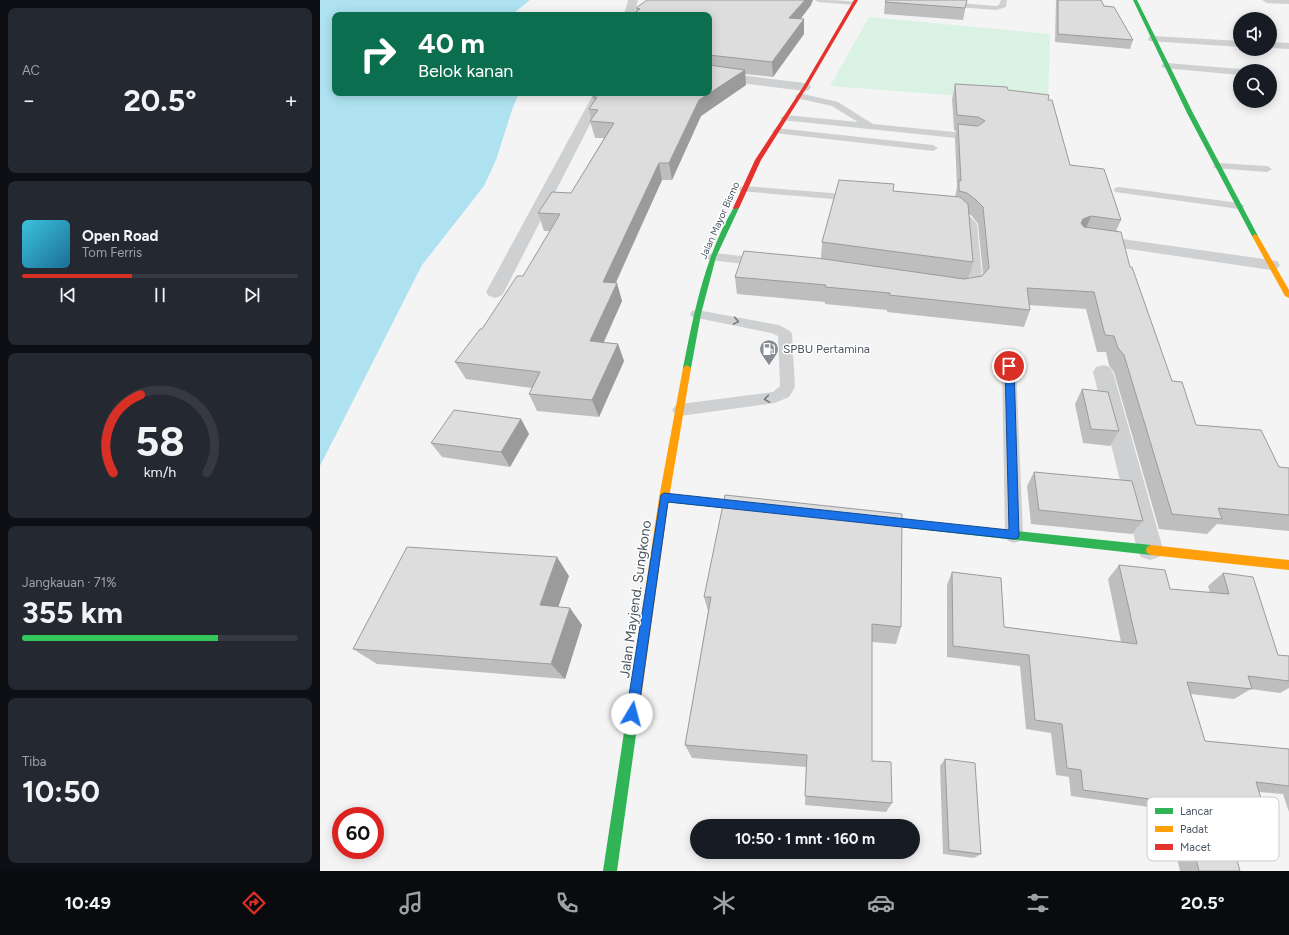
<!DOCTYPE html>
<html lang="id">
<head>
<meta charset="utf-8">
<style>
	:root { --surface:#171b24; --page:#242831; --text:#f1f3f6; --muted:#9ea1a6; --line:#363941; --accent:#d93025 }
	body { margin:0; font-family:Figtree,sans-serif; background:var(--page); color:var(--text); height:100vh; display:flex; flex-direction:column; font-size:15px; white-space:nowrap }
	* { box-sizing:border-box; margin:0 }
	p { font-size:13px; color:var(--muted) }
	.icon { flex:none; width:22px; height:22px; fill:none; stroke:currentColor; stroke-width:2; stroke-linecap:round; stroke-linejoin:round }
	.map { position:relative; flex:1; overflow:hidden }
	.sheet { display:flex; flex-direction:column; gap:8px; padding:8px; background:#0d0f14; width:320px }
	.sheet>* { flex:none }
	.guide { position:absolute; left:12px; top:12px; width:380px; height:84px; border-radius:8px; box-shadow:0 2px 10px #0003; background:#0b6e4f; color:#fff; overflow:hidden }
	.buttons { position:absolute; left:913px; top:12px; display:grid; gap:8px }
	.buttons a { display:grid; place-items:center; width:44px; height:44px; border-radius:50%; background:var(--surface); box-shadow:0 2px 10px #0003; font-size:20px }
	.speed { position:absolute; left:12px; top:807px; display:flex; gap:8px; font-size:20px; font-weight:700; text-align:center }
	.speed>* { display:grid; place-content:center; width:52px; height:52px; border-radius:50%; background:var(--surface); box-shadow:0 2px 10px #0003; line-height:1 }
	.speed .limit { border:6px solid #d22; background:#fff; color:#111 }
	.pin { position:absolute; display:grid; place-items:center; width:34px; height:34px; color:#fff; margin:-17px; border:2px solid #fff; border-radius:50%; box-shadow:0 1px 4px #0007 }
	.me { position:absolute; width:44px; margin:-22px; rotate:8deg; stroke-linejoin:round; filter:drop-shadow(0 0 3px #0008) }
	.turn { display:flex; align-items:center; gap:14px; height:84px; padding:0 20px; font-size:18px }
	.turn .icon { width:52px; height:52px; stroke-width:2.5 }
	.turn b { display:block; font-size:28px; line-height:34px }
	.big { font-size:30px; font-weight:700; line-height:1.1 }
	.sheet .tile { flex:1; display:flex; flex-direction:column; justify-content:center; gap:6px; min-width:0; padding:0 14px; border-radius:8px; background:var(--page) }
	.sheet .dial { align-items:center; gap:0 }
	.dial svg { height:104px; overflow:visible; fill:none; stroke:var(--line); stroke-width:7; stroke-linecap:round; text-anchor:middle }
	.dial text { fill:var(--text); stroke:none }
	.song { display:flex; align-items:center; gap:12px }
	.cover { width:48px; height:48px; border-radius:6px; background:linear-gradient(135deg,hsl(190 70% 55%),hsl(200 70% 35%)) }
	.played { height:4px; border-radius:2px; background:linear-gradient(90deg,var(--accent) 40%,var(--line) 40%) }
	.keys { display:flex; justify-content:space-around; direction:ltr }
	.heat { display:flex; justify-content:space-between; align-items:center; font-size:22px; direction:ltr }
	.charge { height:6px; border-radius:3px; background:linear-gradient(90deg,#34c759 71%,var(--line) 0) }
	.trip { position:absolute; left:370px; top:819px; width:230px; height:40px; border-radius:20px; background:var(--surface); box-shadow:0 2px 10px #0003; font-weight:700; line-height:40px; text-align:center }
	.dock { display:flex; height:64px; justify-content:space-around; align-items:center; background:#090b0e; color:var(--muted) }
	.dock .icon { width:28px; height:28px }
	.dock .active { color:var(--accent) }
	.dock b { font-size:18px; color:var(--text) }
	main { display:flex; flex:1; min-height:0 }
	.map>svg:first-child { display:block }
</style>
</head>
<body>
<main>
<section class="sheet">
<div class="tile"><p>AC</p>
<div class="heat"><a>−</a><b class="big">20.5°</b><a>+</a></div>
</div>
<div class="tile">
<div class="song"><i class="cover"></i><div><b>Open Road</b><p>Tom Ferris</p></div></div>
<div class="played"></div>
<div class="keys"><svg class="icon" aria-label="previous" viewBox="0 0 24 24"><path d="M18 5L8 12l10 7zM5 5v14"/></svg><svg class="icon" aria-label="pause" viewBox="0 0 24 24"><path d="M8 5v14M16 5v14"/></svg><svg class="icon" aria-label="next" viewBox="0 0 24 24"><path d="M6 5l10 7-10 7zM19 5v14"/></svg></div>
</div>
<div class="tile dial"><svg viewBox="0 0 100 80">
<path d="M14 69A42 42 0 1 1 86 69"/>
<path d="M14 69A42 42 0 0 1 35 9" stroke="#d93025"/>
<text x="50" y="56" font-size="32" font-weight="700">58</text>
<text x="50" y="72" font-size="11">km/h</text>
</svg></div>
<div class="tile"><p>Jangkauan · 71%</p><b class="big">355 km</b><div class="charge"></div></div>
<div class="tile"><p>Tiba</p><b class="big">10:50</b></div>
</section>
<div class="map">
<svg width="969" height="871" viewBox="0 0 969 871">
	<rect width="100%" height="100%" fill="#f4f4f4"/>
	<path fill="#d9f2e3" d="M549 17 730 34 728 100 668 98 510 86Z"/>
	<path fill="#aee2f0" d="M0 0H210L195 12 204 15H15V93H199L192 110 176 160 164 186 102 265 0 466Z"/>
	<g fill="none" stroke-linecap="round" stroke-linejoin="round">
		<path fill="#ced0d2" fill-rule="evenodd" d="M495 0C505 0 531 0 538 3L535 5 498 2Z
			M681 0H687L686 7 676 10 625 6 621 4 625 2 676 6 679 5Z
			M479 93 518 102 553 124 655 134 660 137 655 140 462 120 460 118 465 115 538 122 512 106 476 98 475 96Z
			M457 128 613 145 618 148 613 151 454 133 452 131Z
			M898 163 947 166 952 169 947 172 894 168 893 166Z
			M424 186 536 195 542 198 536 201 420 191 419 189 420 187Z
			M799 187 919 203 925 206 919 209 795 192 794 190 795 188Z
			M632 207 651 217 657 224 663 285 659 292 645 294 640 293 639 290 640 287 651 285 645 224 628 212 626 210 628 208Z
			M393 253 442 258 446 259 448 262 446 265 442 266 389 260 387 257 389 254Z
			M377 310 459 325 470 331 472 334 475 387 469 397 455 403 360 416 355 414 352 410 355 406 360 404 453 392 460 386 458 336 451 333 372 317 370 314 372 311Z
			M689 361 694 362 696 366 703 535 700 541 694 543 688 541 685 535 682 366 684 362Z"/>
		<path fill="#ced0d2" fill-rule="evenodd" d="M308 0H318L314 15H304Z
			M942 0H969V4L947 3Z
			M833 36 920 41V47L829 41 828 39 829 37Z
			M950 42 969 43V49L950 48Z
			M847 63 920 69 925 71H920V75L843 68 841 66 843 64Z
			M389 71 485 83 489 84 491 87 489 90 485 91 389 79Z
			M274 93H286L184 292 181 296 175 298 169 296 166 292Z
			M774 235 951 260 957 261 960 265 957 269 951 270 768 243 766 240 768 237Z
			M783 365 790 367 793 372 843 549 839 557 830 560 821 557 817 549 773 372 776 367Z"/>
		<path fill="#30b455" fill-rule="evenodd" d="M813 0H817L873 113 938 236 937 237H933L932 236 867 113Z
			M414 207 419 208 396 257 381 314 371 368 370 370H364L363 368C374 312 385 256 414 207Z
			M344 494 432 503 435 504 437 507 435 510 432 511 344 502 341 501 339 498 341 495Z
			M552 516 831 545 835 547 836 550 835 553 831 555 552 524 548 523 547 520 548 517Z
			M314 700 318 702 320 706 297 871H283L308 706 310 702Z"/>
		<path fill="#ff9f0a" fill-rule="evenodd" d="M935 234 938 236 969 290V298L965 296 932 236Z
			M367 365 371 368 349 498 320 706 318 710 314 712 310 710 308 706 339 498 363 368Z
			M831 545 969 560V570L831 555 827 553 826 550 827 547Z"/>
		<path fill="#e5322d" fill-rule="evenodd" d="M534 0H538L487 87 441 160 419 208 414 209 413 208 435 160 483 87Z"/>
	</g>
	<path fill="#bebebf" fill-rule="evenodd" d="M647 0 643 20 564 14 565 2Z
		M736 0H781L784 6 813 40 810 49 735 42Z
		M491 5 480 19 484 34 453 77 425 74 426 85 381 116 352 180H342L296 283 302 301 284 342 298 344 304 361 279 417 217 411 209 394 212 388 146 379 135 362 162 329 203 276 230 231H224L218 213 251 193 284 138H275L270 121 271 120 269 109 274 101 273 97 389 93V15L316 11V8Z
		M635 84 688 90 728 100 750 165 801 220 796 231 852 381 876 425 959 467 969 468V531L897 524 887 534 839 529 794 372 789 365 786 352H777L766 309 709 305 710 310 704 327 567 312V310L505 304V302L417 294 415 277 501 258 502 242 573 191 635 197 637 187 635 139 636 131 634 130 632 99ZM649 214 652 216 658 224 663 274 662 276 649 278 653 262Z
		M762 389 799 431 790 446 763 443 755 404Z
		M201 419 209 434 190 467 122 457 111 443Z
		M714 472 823 521 812 534 711 524 707 486Z
		M405 495 581 627 576 644 552 642V761L572 803 566 812 485 805 486 767 372 758 365 745 388 611 384 597Z
		M799 565 850 589 890 593 888 586 903 573 958 655 969 656V688L960 693 931 689 914 699 871 694 885 741 969 749V812L963 794 939 792 957 850 935 854 915 852 920 871H860L847 814 830 813 829 807 751 796 749 777 736 775 731 733 706 729 700 666 627 657V585L632 572 684 627 801 642 788 579Z
		M249 576 238 607 262 625 245 679 57 664 33 649Z
		M625 759 661 854 654 858 623 854 620 766Z"/>
	<path fill="#9b9b9b" d="M485 0H493L491 5 470 33 469 18Z
		M484 19V34L453 77 452 62Z
		M425 70 426 85 381 116 352 180 349 163 379 100Z
		M339 163 342 180 288 299 283 282Z
		M771 216 764 233 757 235 763 219Z
		M297 283 302 301 276 359 270 341Z
		M298 344 304 361 279 417 272 400Z
		M201 419 209 434 190 467 181 452Z
		M237 557 249 576 233 622 220 605Z
		M250 608 262 625 245 679 231 664Z"/>
	<path fill="#ddddde" stroke="#9b9b9b" d="M327 0H485L469 18 484 19 452 62 389 55V15H311L320 9 316 8Z
		M566 0H647L645 8 565 2Z
		M738 0H781L784 6 794 7 813 40 738 34Z
		M389 65 425 70 379 100 349 163H339L283 282 297 283 270 341 298 344 272 400 209 394 220 372 135 362 160 329H162L197 276H203L240 214 218 213 232 192 251 193 294 123 270 121 278 110 269 109 277 97H273L276 93H389Z
		M635 84 687 87 688 90 729 95 728 100H732L750 165 784 169 801 220 771 216 763 219 761 223 764 227 801 232 810 267H812L852 381 862 382 876 425 941 430 959 467 969 468V515L898 508 902 519 852 514 804 355 798 348 794 336 785 335 774 292 707 288 710 310 569 295 570 293 505 287 506 285 415 277 424 251 497 258 644 279 662 276 669 268 663 207 656 200 647 193 639 191V180L641 181 638 124 658 126 665 121 658 117 637 115Z
		M519 180 574 184 573 191 640 197 648 204 653 262 502 242Z
		M762 389 788 392 799 431 771 429Z
		M134 410 201 419 181 452 111 443Z
		M714 472 812 481 823 521 719 510Z
		M405 495 582 514 581 627 552 624V761L571 762 572 803 485 796 487 755 365 745 391 597H384Z
		M87 547 237 557 220 605 250 608 231 664 33 649Z
		M799 565 845 570 850 589 909 594 903 573 933 577 958 655 969 656V681L928 676 932 689 867 682 885 741 969 749V786L936 782 957 850 913 845 920 871H879L864 809 846 807 845 801 763 790 761 770 747 768 742 724 715 720 709 655 633 646 632 572 681 578 684 627 817 644Z
		M625 759 655 763 661 854 629 850Z"/>
	<defs><path id="oneway-chevron" d="M-2-3.5L2.5 0L-2 3.5" fill="none" stroke-width="1.6" stroke-linecap="round" stroke-linejoin="round"/></defs>
	<g stroke="#727b83">
		<use href="#oneway-chevron" transform="translate(416 321) rotate(10)"/>
		<use href="#oneway-chevron" transform="translate(447 399) rotate(172)"/>
	</g>
	<path fill="#1a73e8" stroke="#114b97" d="M689 363 694 366 699 535 698 538 694 539 348 502 318 714 316 718 312 720 308 718 306 714 341 495 344 493 689 530 685 366Z"/>
	<defs>
		<symbol id="fuel-pin" viewBox="-11 -11 22 30"><path d="M0 17L-7.5 6A9.5 9.5 0 1 1 7.5 6Z" fill="#868d94" stroke="#fff"/><path d="M-5.5-6h7V0h2V4h1.3V-2.5L3-4.5l.8-.8L6-3V5H2.5V1h-1V6h-7ZM-4.2-4.7v3.2H.2V-4.7Z" fill="#fff"/></symbol>
	</defs>
	<g fill-rule="evenodd">
		<use href="#fuel-pin" x="438" y="338" width="22" height="30"/>
	</g>
	<g text-anchor="middle" stroke-width="3" stroke-linejoin="round" paint-order="stroke">
		<g font-size="10" fill="#4a5661" stroke="#fff">
			<text transform="translate(399 220) rotate(-66)" y="4">Jalan Mayor Bismo</text>
		</g>
		<g font-size="12" fill="#4a5661" stroke="#fff" text-anchor="start">
			<text x="463" y="353">SPBU Pertamina</text>
		</g>
		<g font-size="14" fill="#4a5661" stroke="#fff">
			<text transform="translate(315 599) rotate(-82)" y="5">Jalan Mayjend. Sungkono</text>
		</g>
	</g>
	<rect x="827" y="797" width="132" height="64" rx="6" fill="#fff" stroke="#c9ccd0" stroke-width="1"/>
	<rect x="835" y="808" width="18" height="6" fill="#30b455"/>
	<rect x="835" y="826" width="18" height="6" fill="#ff9f0a"/>
	<rect x="835" y="844" width="18" height="6" fill="#e5322d"/>
	<g font-size="11" fill="#4a5661">
		<text x="860" y="815">Lancar</text>
		<text x="860" y="833">Padat</text>
		<text x="860" y="851">Macet</text>
	</g>
</svg>
<div class="buttons">
<a><svg class="icon" aria-label="sound" viewBox="0 0 24 24"><path d="M4 9h4l5-4v14l-5-4H4zM17 9q2 3 0 6"/></svg></a>
<a><svg class="icon" aria-label="search" viewBox="0 0 24 24"><circle cx="10" cy="10" r="6"/><path d="M15 15l6 6"/></svg></a>
</div>
<div class="speed"><div class="limit">60</div></div>
<div class="pin" style="left:689px;top:366px;background:#d93025"><svg class="icon" aria-label="arrive" viewBox="0 0 24 24"><path d="M6 21V4h12l-3 4 3 4H6"/></svg></div>
<svg class="me" style="left:312px;top:714px" viewBox="-20 -20 40 40"><circle r="19" fill="#fff"/><path d="M0-13L10 11 0 6-10 11z" fill="#1a73e8"/></svg>
<div class="trip">10:50 · 1 mnt · 160 m</div>
<div class="guide">
<div class="turn"><svg class="icon" aria-label="right" viewBox="0 0 24 24"><path d="M7 20v-9h11M14 6l5 5-5 5"/></svg><div><b>40 m</b>Belok kanan</div></div>
</div>
</div>
</main>
<nav class="dock">
<b>10:49</b>
<svg class="icon active" aria-label="directions" viewBox="0 0 24 24"><path d="M12 3l9 9-9 9-9-9zM9 14v-3h6M13 9l2 2-2 2"/></svg>
<svg class="icon" aria-label="music" viewBox="0 0 24 24"><path d="M9 18V5l10-2v13"/><circle cx="6" cy="18" r="3"/><circle cx="16" cy="16" r="3"/></svg>
<svg class="icon" aria-label="phone" viewBox="0 0 24 24"><path d="M5 4h4l2 5-3 2q2 4 5 5l2-3 5 2v4C11 20 4 13 5 4z"/></svg>
<svg class="icon" aria-label="climate" viewBox="0 0 24 24"><path d="M12 3v18M4 7l16 10M4 17L20 7"/></svg>
<svg class="icon" aria-label="car" viewBox="0 0 24 24"><path d="M5 17H2v-5l4-1 3-4h7l3 4 3 1v5h-3M9 17h6M6 11h13"/><circle cx="7" cy="17" r="2"/><circle cx="17" cy="17" r="2"/></svg>
<svg class="icon" aria-label="filters" viewBox="0 0 24 24"><path d="M4 7h16M4 17h16"/><circle cx="9" cy="7" r="2"/><circle cx="15" cy="17" r="2"/></svg>
<b>20.5°</b>
</nav>
</body>
</html>
